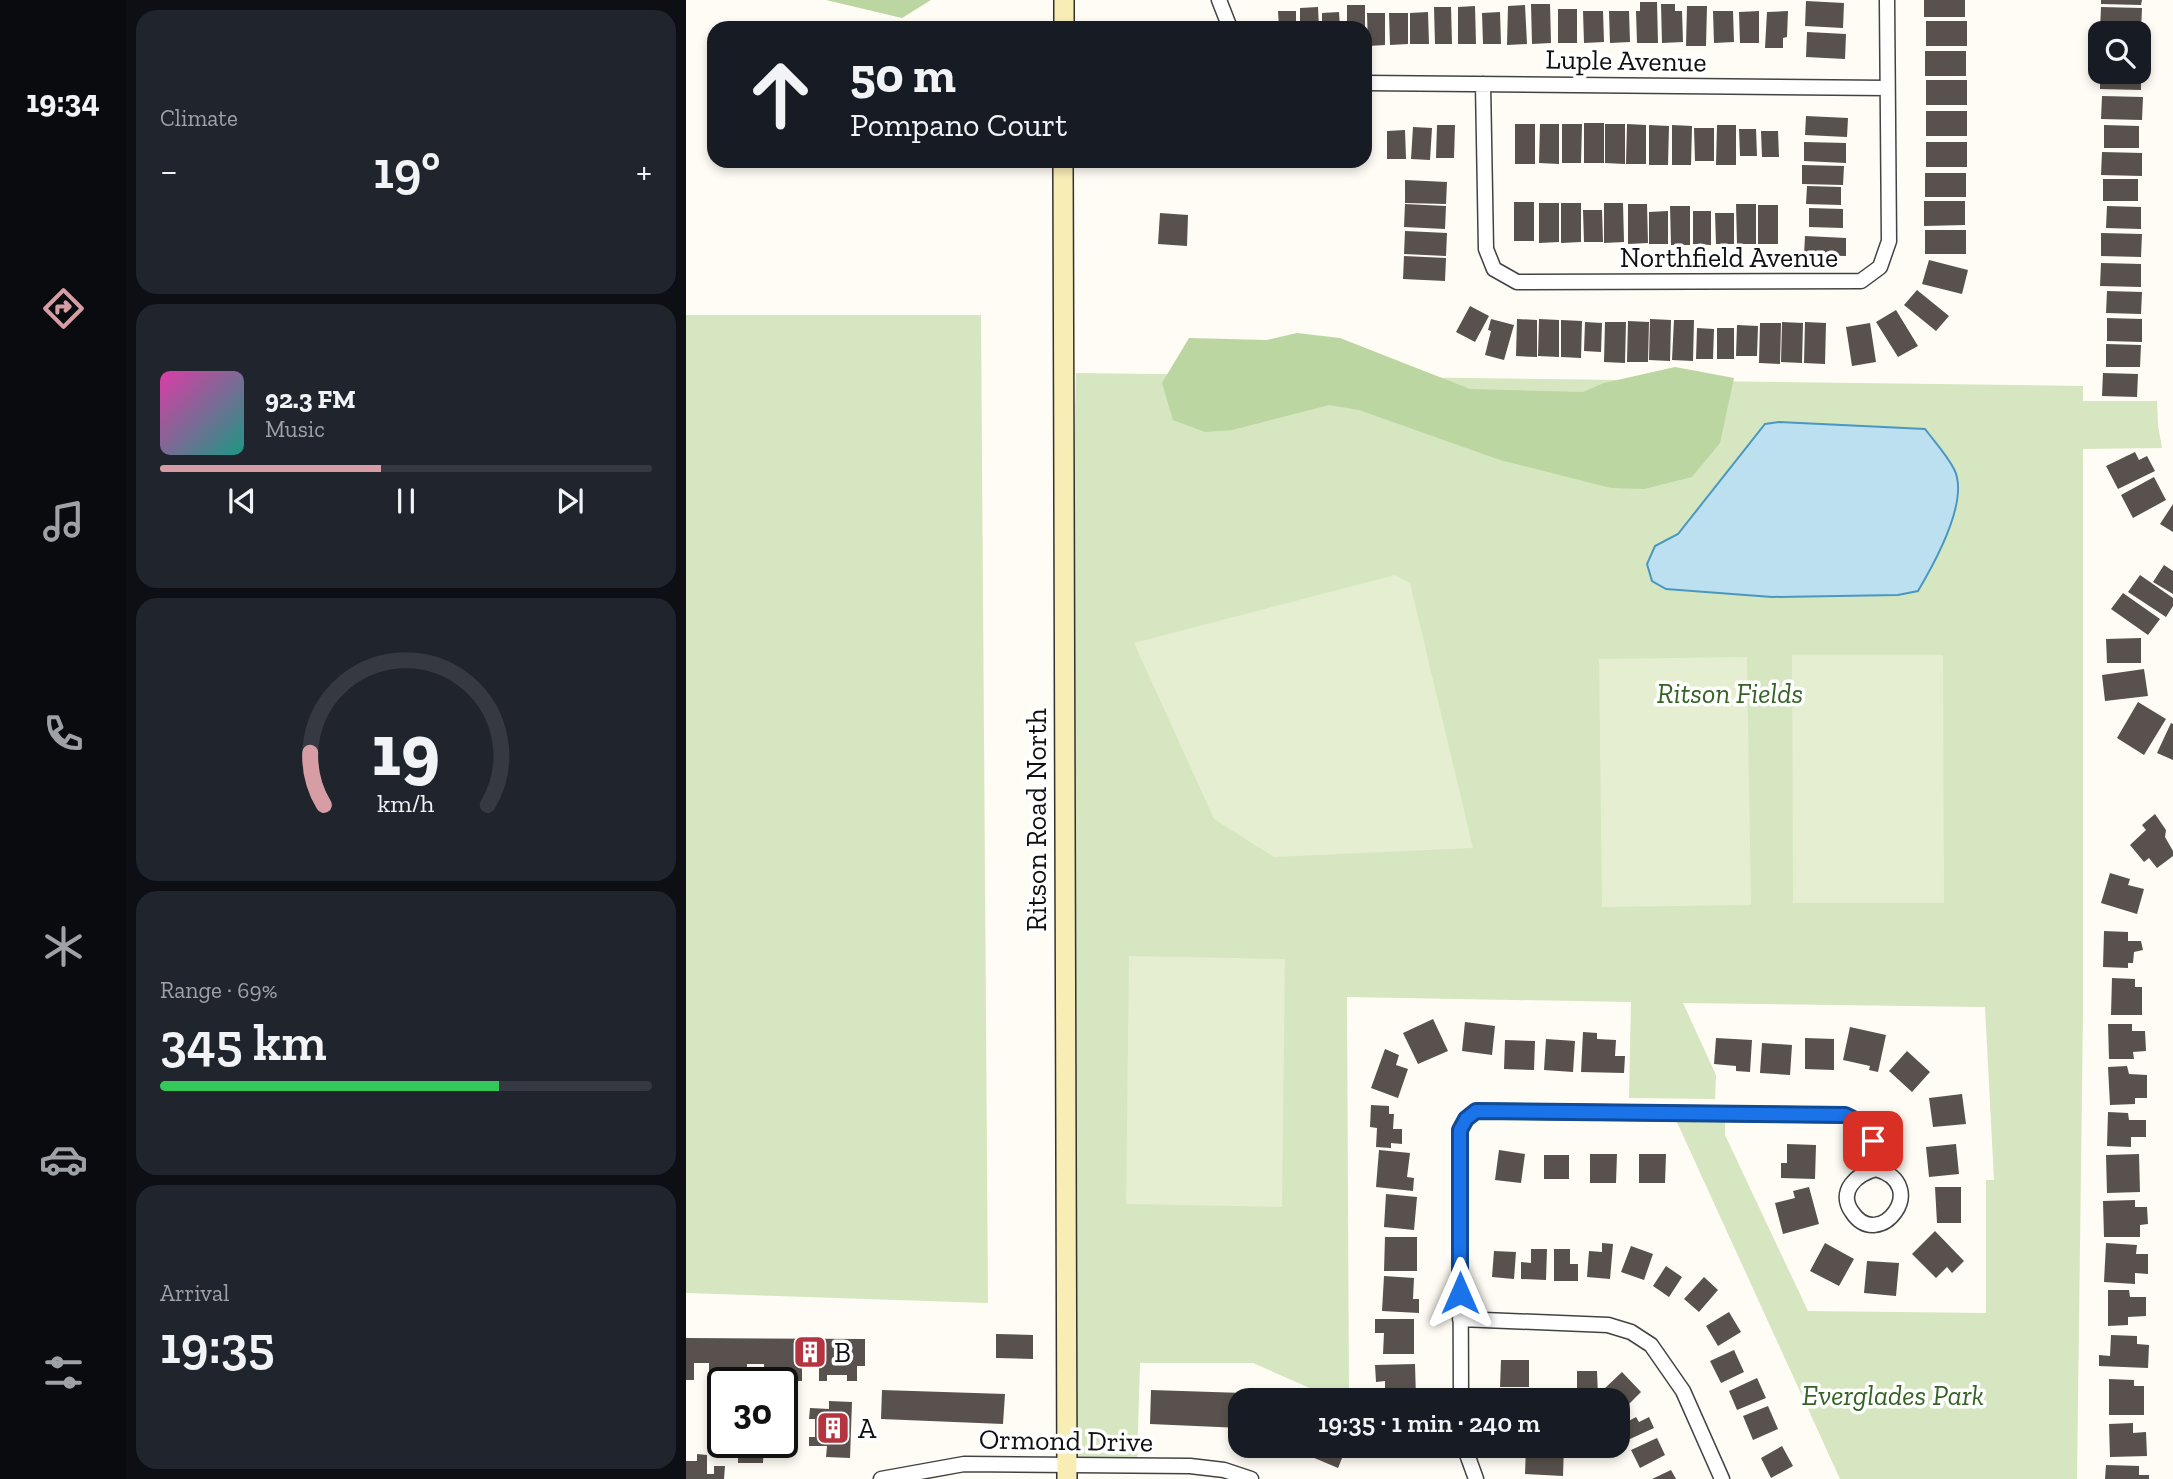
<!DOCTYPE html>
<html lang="en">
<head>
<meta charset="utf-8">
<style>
	:root { --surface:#171b24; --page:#20242c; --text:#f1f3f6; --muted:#9ea1a6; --line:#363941; --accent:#d69da4 }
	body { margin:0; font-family:"Zilla Slab",serif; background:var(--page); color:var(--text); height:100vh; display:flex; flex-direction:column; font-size:26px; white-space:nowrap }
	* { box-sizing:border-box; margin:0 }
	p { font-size:23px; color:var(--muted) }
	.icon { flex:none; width:38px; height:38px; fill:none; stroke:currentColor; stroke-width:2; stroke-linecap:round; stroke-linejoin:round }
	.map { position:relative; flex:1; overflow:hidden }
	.side { display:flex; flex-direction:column; gap:10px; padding:10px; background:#0d0f14; width:560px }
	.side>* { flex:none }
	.hud { position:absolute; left:21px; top:21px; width:665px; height:147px; border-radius:21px; box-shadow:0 4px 10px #0003; background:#171b24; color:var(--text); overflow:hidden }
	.controls { position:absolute; left:1402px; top:21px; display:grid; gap:14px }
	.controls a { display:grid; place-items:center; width:63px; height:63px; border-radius:14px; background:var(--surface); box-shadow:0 4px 10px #0003; font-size:35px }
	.speed { position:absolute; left:21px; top:1367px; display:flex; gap:14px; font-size:35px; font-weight:700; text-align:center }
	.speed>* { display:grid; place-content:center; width:91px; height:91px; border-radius:50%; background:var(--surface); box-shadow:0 4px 10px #0003; line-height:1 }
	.speed .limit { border:4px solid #111; border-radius:10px; background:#fff; color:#111 }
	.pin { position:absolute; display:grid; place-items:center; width:60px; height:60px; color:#fff; margin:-30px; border-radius:14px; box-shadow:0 4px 10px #0006 }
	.me { position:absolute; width:77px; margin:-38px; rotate:0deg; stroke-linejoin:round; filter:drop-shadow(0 0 5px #0008) }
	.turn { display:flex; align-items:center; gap:24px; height:147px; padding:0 28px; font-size:32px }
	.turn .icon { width:91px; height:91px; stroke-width:2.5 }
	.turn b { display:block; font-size:49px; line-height:60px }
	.big { font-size:52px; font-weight:600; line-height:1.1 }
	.side .widget { flex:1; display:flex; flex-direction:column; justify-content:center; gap:10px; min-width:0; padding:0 24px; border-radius:21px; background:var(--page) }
	.side .dial { align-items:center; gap:0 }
	.dial svg { height:182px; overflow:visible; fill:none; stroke:var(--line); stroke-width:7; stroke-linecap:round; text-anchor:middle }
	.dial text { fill:var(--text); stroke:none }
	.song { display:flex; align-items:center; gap:21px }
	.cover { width:84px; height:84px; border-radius:10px; background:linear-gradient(135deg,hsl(320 70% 55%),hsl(170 70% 35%)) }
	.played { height:7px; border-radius:4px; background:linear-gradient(90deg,var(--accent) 45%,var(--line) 45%) }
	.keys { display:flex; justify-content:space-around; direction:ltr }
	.heat { display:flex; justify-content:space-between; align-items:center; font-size:38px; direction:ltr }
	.charge { height:10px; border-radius:5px; background:linear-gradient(90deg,#34c759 69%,var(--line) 0) }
	.trip { position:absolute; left:542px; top:1388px; width:402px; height:70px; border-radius:21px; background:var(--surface); box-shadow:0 4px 10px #0003; font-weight:600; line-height:70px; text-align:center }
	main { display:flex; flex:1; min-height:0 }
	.tab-bar { display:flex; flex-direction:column; width:126px; justify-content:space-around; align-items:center; background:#090b0e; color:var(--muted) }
	.tab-bar .icon { width:49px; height:49px }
	.tab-bar .on { color:var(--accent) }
	.tab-bar b { font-size:32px; color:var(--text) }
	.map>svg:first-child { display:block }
</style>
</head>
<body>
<main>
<nav class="tab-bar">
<b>19:34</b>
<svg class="icon on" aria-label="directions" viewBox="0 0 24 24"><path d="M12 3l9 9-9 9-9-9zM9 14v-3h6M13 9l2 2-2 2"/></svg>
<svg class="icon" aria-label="music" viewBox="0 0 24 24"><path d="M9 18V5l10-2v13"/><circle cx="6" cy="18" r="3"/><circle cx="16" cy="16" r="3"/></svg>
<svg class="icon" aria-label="phone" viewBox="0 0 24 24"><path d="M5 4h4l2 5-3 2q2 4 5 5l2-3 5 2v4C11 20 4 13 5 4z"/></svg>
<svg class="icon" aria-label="climate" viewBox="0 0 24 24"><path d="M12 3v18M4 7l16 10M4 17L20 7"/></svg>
<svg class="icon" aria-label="car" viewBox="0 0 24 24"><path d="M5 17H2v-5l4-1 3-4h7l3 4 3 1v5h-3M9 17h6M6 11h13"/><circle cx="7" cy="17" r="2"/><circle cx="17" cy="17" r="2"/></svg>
<svg class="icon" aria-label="filters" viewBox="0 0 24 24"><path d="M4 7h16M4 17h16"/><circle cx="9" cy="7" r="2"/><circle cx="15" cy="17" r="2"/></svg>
</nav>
<section class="side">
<div class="widget"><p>Climate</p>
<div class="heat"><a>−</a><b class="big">19°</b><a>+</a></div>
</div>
<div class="widget">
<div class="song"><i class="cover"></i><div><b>92.3 FM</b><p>Music</p></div></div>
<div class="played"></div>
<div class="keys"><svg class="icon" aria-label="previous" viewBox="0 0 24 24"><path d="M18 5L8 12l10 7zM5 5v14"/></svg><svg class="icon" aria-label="pause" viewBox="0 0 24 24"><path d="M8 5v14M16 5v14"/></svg><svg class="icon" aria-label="next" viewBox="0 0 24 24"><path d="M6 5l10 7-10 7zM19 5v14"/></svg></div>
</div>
<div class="widget dial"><svg viewBox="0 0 100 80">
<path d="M14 69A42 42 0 1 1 86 69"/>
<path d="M14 69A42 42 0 0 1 8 46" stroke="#d69da4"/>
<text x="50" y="56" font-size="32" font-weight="700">19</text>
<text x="50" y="72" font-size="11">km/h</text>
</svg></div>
<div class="widget"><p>Range · 69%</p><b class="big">345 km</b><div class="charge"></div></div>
<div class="widget"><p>Arrival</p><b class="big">19:35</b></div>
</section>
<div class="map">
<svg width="1487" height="1479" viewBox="0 0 1487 1479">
	<rect width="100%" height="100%" fill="#fefcf4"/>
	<path fill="#d5e6c0" d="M0 315H295L302 1303 0 1293Z
		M390 373 1397 386V401H1471L1472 426 1476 448 1397 449V1011L1391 1479H1154L990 1120 1039 1121V1135L1122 1311 1300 1313V1180H1308L1299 1007 997 1003 1030 1075 1029 1099 943 1098 945 1002 661 997 663 1400H651L567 1363H454L451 1465 381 1464 378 903Z"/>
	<path fill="#bbd6a0" d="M140 0H245L216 18Z
		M611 333 654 338 784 389 897 392 918 383 989 367 1048 378 1034 443 1006 477 958 489 925 488 814 460 673 410 643 405 546 430 519 432 487 420 476 383 503 338 581 340Z"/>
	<path fill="#e5eed1" d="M709 575 724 583 787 848 588 857 528 819 448 643Z
		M1106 655H1257L1258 903H1107Z
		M1061 657 1065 905 916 907 913 659Z
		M443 956 599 959 596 1207 440 1204Z"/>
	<path fill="#bde0f1" stroke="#4a97c1" stroke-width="2" d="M1093 422 1239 429C1249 442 1261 455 1268 469 1284 500 1248 564 1232 591L1212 595 1086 597 980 589 966 581 961 564 969 546 992 534 1079 424Z"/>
	<path fill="#58514d" d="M1238 0H1279V17H1238Z
		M1415 0H1456L1455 5 1415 4Z
		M1120 1 1158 3 1157 28 1119 26Z
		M954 2H971L972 43H951L950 11H954Z
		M845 4H864L865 43 846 44Z
		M975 4H989V11H996L997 42 976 43Z
		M661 5H679V28H661Z
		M839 5 841 44 821 45 822 6Z
		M789 6 790 44H772V7Z
		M1001 6H1021L1020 46H1000Z
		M632 7 633 28H614V8Z
		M748 7H765L766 44H749Z
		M1415 7 1456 8 1455 31 1414 30Z
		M872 9H891V43H872Z
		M592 11H610V28H593Z
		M897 11H917L918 42 898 43Z
		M923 11H943L944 42 924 43Z
		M1027 11H1047L1048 42 1028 43Z
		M1073 11V43H1054L1053 12Z
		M1102 11 1101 37 1097 38V48H1079L1081 12Z
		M653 12 654 28H636V13Z
		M742 12 743 44H724V13Z
		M814 12 815 44H797L796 13Z
		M681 13H699V45L682 46Z
		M703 13H722V44L704 45Z
		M1240 21H1281V46H1240Z
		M1121 32 1160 34 1159 59 1120 57Z
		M1239 51H1280V76H1239Z
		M1452 67H1455V90L1414 89V72H1452Z
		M1240 80H1281V105H1240Z
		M1416 96 1457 97 1456 120 1415 119Z
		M1240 111H1281V136H1240Z
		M1120 116 1162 118 1161 137 1119 135Z
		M898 123H918V163H898Z
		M829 124H849V164H829Z
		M854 124H873V164L853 163Z
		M876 124H896L895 163H876Z
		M919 124H939V164L919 163Z
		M941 124 960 125V164H940Z
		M751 125H769L768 158H750Z
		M963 125 983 126 982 165H963Z
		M986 125 1006 126 1005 165H986Z
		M1031 125H1050V165H1030Z
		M1418 125 1453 126V148H1418Z
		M727 127 746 128 744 160 725 159Z
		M1008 128H1028V161H1009Z
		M1053 129H1070L1071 156H1054Z
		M719 130 720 159H701V131Z
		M1075 131H1092L1093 157H1076Z
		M1118 142 1160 143V163L1118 161Z
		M1240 142H1281V167H1240Z
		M1416 152 1456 153V176L1415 175Z
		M1116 165 1158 166 1157 185 1116 184Z
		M1239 173H1280V197H1239Z
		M1417 179H1452V201H1417Z
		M719 180 761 182 760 204 719 203Z
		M1121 186 1155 187V205L1120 204Z
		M1238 201H1279V225L1238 226Z
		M828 202H848V241H828Z
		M853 203H873V242L853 243Z
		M875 203H895V242L875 243Z
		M918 203H937L938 242 918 243Z
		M719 204 760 206 759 229 718 227Z
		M942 204H961L962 243 942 244Z
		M1050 204H1070V244H1051Z
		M1072 205H1092V244H1072Z
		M984 206H1004V245H985Z
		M1421 206 1455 207V229L1420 228Z
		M1123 208 1157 209V228L1123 227Z
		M897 210H916L917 242H898Z
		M982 211V244H963V212Z
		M1007 211H1025V245L1007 244Z
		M474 213 502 215 501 246 472 244Z
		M1029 213H1048V244H1030Z
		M1239 230H1280V254H1239Z
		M719 231 761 233 760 256 718 254Z
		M1415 233 1456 234 1455 257 1415 256Z
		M1119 236 1160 238V256L1118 255Z
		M718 256 760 258 759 281 717 279Z
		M1243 260 1282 270 1276 294 1236 284Z
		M1415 263 1455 264V287L1414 286Z
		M1231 290 1263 316 1250 331 1218 305Z
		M1421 291 1456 292 1455 314 1420 313Z
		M784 306 803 316 789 342 770 332Z
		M1210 310 1232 346 1212 357 1190 322Z
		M1421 318 1456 319V342L1421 341Z
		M805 319 828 325 818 360 799 355 805 331 802 330Z
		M831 319 851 320V357L830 356Z
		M853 319 873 320V357L852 356Z
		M964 319 985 320 984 361 963 360Z
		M875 320 896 321 895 358 875 357Z
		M988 320H1008L1007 361 986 360Z
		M942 321 963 322 962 362H941Z
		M899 322 916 323 915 352 898 351Z
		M919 322H940L939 363 918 362Z
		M1096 322 1117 323 1116 363 1095 362Z
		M1119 322 1140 323 1139 364 1118 363Z
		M1074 323H1095L1094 364 1073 363Z
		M1184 323 1190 362 1166 366 1160 327Z
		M1051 325 1072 326 1071 356H1050Z
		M1011 328 1028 329 1027 359H1010Z
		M1031 328H1048V359H1031Z
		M1420 344 1455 345 1454 367H1420Z
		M1417 373 1452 374 1451 397 1416 396Z
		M1449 452 1453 460 1461 456 1469 471 1432 489 1420 466Z
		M1468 477 1480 500 1447 518 1435 495Z
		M1487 504V532L1474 524Z
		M1478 565 1487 571V594L1467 582Z
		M1454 575 1487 598V606L1480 617 1442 592Z
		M1437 593 1474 619 1462 635 1425 609Z
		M1455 638V663H1421L1420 639Z
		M1458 669 1462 696 1419 701 1416 675Z
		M1452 702 1480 719 1458 755 1431 738Z
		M1485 723 1487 724V760L1471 753Z
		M1469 814 1480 830 1479 837 1487 851V856L1471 868 1463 858 1458 862 1444 845 1460 830 1456 825Z
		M1424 873 1444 879 1442 885 1458 889 1451 914 1415 903Z
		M1418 931 1442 932V941H1455L1457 950 1448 952 1447 963H1442V968L1417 967Z
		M1426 978 1449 979V987H1456V1015H1425Z
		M747 1019 762 1051 732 1064 717 1033Z
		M779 1022 809 1026 806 1055 776 1051Z
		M1422 1024H1446V1031H1459L1460 1051 1447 1052 1448 1059H1423Z
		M1164 1027 1200 1035 1192 1072 1183 1070 1184 1066 1157 1060Z
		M897 1032 911 1033V1039L930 1040 929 1056H939L938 1073 895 1072Z
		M1030 1038 1066 1040 1064 1072 1050 1071V1066L1028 1064Z
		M1119 1038 1148 1039V1070L1119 1069Z
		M860 1039 889 1041 887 1072 858 1070Z
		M819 1040 849 1041 848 1070 818 1069Z
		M1076 1043 1106 1045 1104 1075 1074 1073Z
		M699 1049 713 1055 710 1065 722 1069 712 1098 685 1088Z
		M1221 1051 1244 1072 1226 1092 1203 1071Z
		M1441 1066 1443 1074 1461 1075V1098H1449V1104L1424 1105 1422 1067Z
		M1276 1094 1280 1124 1247 1127 1243 1098Z
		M685 1105 703 1106V1114H708L707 1129H716V1144L705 1143V1148L690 1147 691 1128 684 1127Z
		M1422 1112 1442 1113 1443 1120H1460V1137H1445V1147L1421 1146Z
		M1101 1144 1130 1145 1129 1179 1095 1178V1163H1101Z
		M1270 1144 1273 1174 1243 1177 1240 1147Z
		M693 1150 724 1153 721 1177 728 1178 727 1191 690 1187Z
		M813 1150 839 1154 835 1183 809 1180Z
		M904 1154H931L930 1183H904Z
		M953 1154H980L979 1183H953Z
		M1453 1154 1454 1192 1421 1193 1420 1155Z
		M858 1155H883V1179H858Z
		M1123 1187 1133 1224 1097 1234 1089 1203 1109 1198 1107 1191Z
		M1249 1187H1275V1223H1251Z
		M700 1194 731 1197 728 1230 698 1227Z
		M1449 1200V1207H1461L1462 1224 1454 1225V1237H1418L1417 1201Z
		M1249 1231 1278 1261 1266 1273 1261 1267 1250 1278 1226 1254Z
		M699 1237H731V1271H698Z
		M916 1243 927 1244 924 1279 901 1277 903 1251 916 1252Z
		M1139 1243 1168 1259 1153 1286 1124 1271Z
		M1420 1243 1451 1245 1450 1254H1462V1274L1449 1273V1284L1418 1282Z
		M945 1246 967 1254 958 1280 935 1272Z
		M845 1249H861L860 1280 835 1279V1262L845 1263Z
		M868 1249H884V1264H892V1281H868Z
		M808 1251 830 1252 828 1279 806 1277Z
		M1181 1261 1213 1263 1210 1296 1178 1293Z
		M980 1266 996 1277 983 1297 967 1286Z
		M698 1276 728 1278 727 1299H733V1313L696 1311Z
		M1018 1277 1032 1290 1013 1312 998 1299Z
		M1422 1290H1443L1444 1297H1460V1316L1442 1317V1325L1422 1326Z
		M1043 1312 1055 1332 1032 1346 1020 1326Z
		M689 1319H728V1354H697L698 1333H689Z
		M310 1334 347 1335V1359L310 1358Z
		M1425 1335 1451 1336V1344L1463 1345 1462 1368 1413 1366V1355L1424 1356Z
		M0 1338 179 1339V1366H171V1381H161V1375H141V1381H133V1364H116V1381H107V1375H86V1381H78V1364H61V1381H52V1374H32V1380H23V1363H8V1380H0Z
		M1048 1350 1058 1372 1035 1383 1024 1361Z
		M815 1360H843V1387H814Z
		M729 1364 730 1399 699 1400V1381L690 1382 689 1365Z
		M891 1371H911L912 1396 891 1397Z
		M936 1372 955 1392 937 1410 933 1406V1400H927L917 1390Z
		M1071 1378 1080 1398 1051 1410 1043 1391Z
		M1423 1379 1448 1380V1386H1458V1415H1423Z
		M196 1390 319 1394 317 1424 195 1419Z
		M465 1390 557 1393 555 1428 464 1424Z
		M143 1401 166 1402 164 1458 140 1457 141 1446H123V1437H129V1419H123L124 1408 143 1409Z
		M1082 1406 1092 1429 1067 1440 1057 1416Z
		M950 1417 953 1422 963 1417 968 1428 944 1439 937 1424Z
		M1447 1423V1433L1460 1432 1461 1456 1424 1457 1423 1424Z
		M971 1438 979 1455 954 1468 945 1450Z
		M40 1442H78L77 1463H52V1454H41V1458L33 1457 34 1445H40Z
		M600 1446H661L652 1468Z
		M698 1446H731L732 1449 700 1456Z
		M840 1446H878L877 1476 839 1474Z
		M1096 1446 1107 1466 1085 1478 1075 1458Z
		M11 1454 21 1455V1474H28V1466H39L38 1479H0V1461H11Z
		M1420 1465 1453 1466V1475H1463V1479H1419Z
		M985 1470 990 1479H966Z"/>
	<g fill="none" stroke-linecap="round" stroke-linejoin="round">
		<defs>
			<path id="street" d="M533 0 544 28
				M679 83 1201 88
				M797 84 800 249 808 269 831 282 1175 281 1194 267 1203 241 1201 0
				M774 1319 922 1325 945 1332 965 1345 997 1391 1036 1479
				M775 1400 774 1130 780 1119 791 1111 1159 1115C1188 1127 1187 1141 1190 1169 1171 1174 1151 1191 1166 1212 1193 1253 1246 1185 1190 1169
				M778 1446 790 1479
				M195 1479 278 1464 504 1466 538 1470 565 1479"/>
			<path id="secondary" d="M378 0V28
				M377 161 381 1479"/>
		</defs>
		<use href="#street" stroke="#434343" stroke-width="17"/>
		<use href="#secondary" stroke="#323232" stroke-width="22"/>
		<use href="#street" stroke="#fff" stroke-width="14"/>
		<use href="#secondary" stroke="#f8edb5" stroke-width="19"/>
	</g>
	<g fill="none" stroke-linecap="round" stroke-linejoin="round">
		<defs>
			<path id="route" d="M774 1293V1130L780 1119 790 1111 1159 1115C1173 1121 1181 1127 1187 1141"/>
		</defs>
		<use href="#route" stroke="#114b97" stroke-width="18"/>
		<use href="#route" stroke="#1a73e8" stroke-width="12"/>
	</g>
	<defs>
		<symbol id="building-square" viewBox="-11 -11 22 22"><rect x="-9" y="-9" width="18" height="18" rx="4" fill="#b4343f" stroke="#fff"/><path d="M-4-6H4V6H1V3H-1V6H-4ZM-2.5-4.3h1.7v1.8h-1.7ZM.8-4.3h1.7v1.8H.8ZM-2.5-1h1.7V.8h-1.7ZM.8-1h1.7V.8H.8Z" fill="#fff"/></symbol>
	</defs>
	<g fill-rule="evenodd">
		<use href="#building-square" x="105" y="1333" width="38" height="38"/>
		<use href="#building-square" x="128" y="1409" width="38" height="38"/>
	</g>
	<g text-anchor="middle" stroke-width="7" stroke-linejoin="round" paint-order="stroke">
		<g font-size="28" fill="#101010" stroke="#fff">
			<text transform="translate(940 60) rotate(1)" y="10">Luple Avenue</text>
			<text x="1043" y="267">Northfield Avenue</text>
			<text transform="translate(350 820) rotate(-90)" y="10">Ritson Road North</text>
			<text transform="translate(380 1440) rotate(1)" y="10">Ormond Drive</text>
		</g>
		<g font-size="28" font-style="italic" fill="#356325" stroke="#fff">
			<text x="1044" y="703">Ritson Fields</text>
			<text x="1207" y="1405">Everglades Park</text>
		</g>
		<g font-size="28" fill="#101010" stroke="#fff" text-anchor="start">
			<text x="148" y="1362">B</text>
			<text x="172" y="1438">A</text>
		</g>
	</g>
</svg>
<div class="controls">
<a><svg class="icon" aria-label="search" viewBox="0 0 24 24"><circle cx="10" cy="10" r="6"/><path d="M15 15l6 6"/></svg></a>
</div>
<div class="speed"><div class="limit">30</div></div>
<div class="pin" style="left:1187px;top:1141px;background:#d93025"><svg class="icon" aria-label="arrive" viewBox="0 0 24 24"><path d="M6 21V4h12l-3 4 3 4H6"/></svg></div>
<svg class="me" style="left:774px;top:1293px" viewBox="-20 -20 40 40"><path d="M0-17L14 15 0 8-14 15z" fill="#1a73e8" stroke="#fff" stroke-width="4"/></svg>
<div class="trip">19:35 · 1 min · 240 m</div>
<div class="hud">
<div class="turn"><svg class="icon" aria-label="ahead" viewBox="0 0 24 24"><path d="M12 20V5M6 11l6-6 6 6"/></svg><div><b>50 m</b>Pompano Court</div></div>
</div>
</div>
</main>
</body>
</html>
